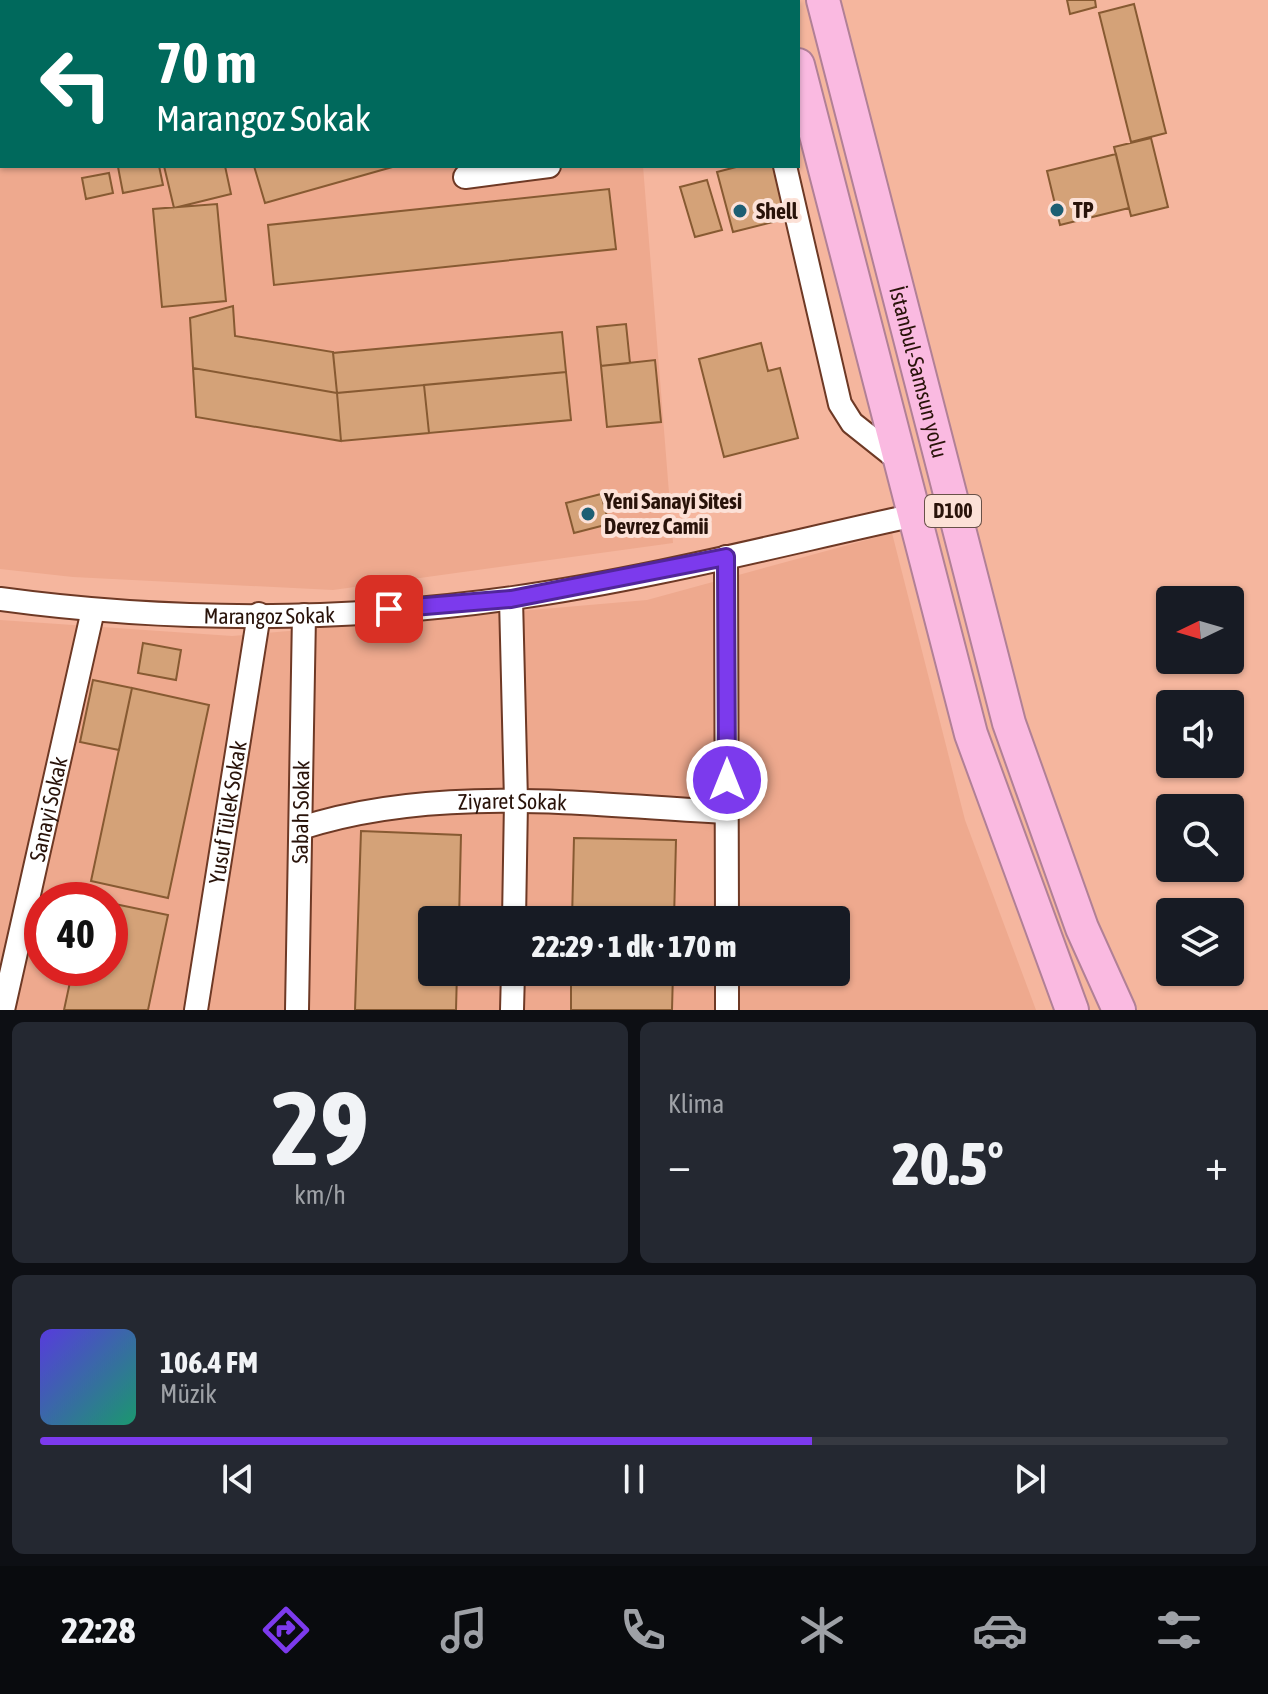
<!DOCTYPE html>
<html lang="tr">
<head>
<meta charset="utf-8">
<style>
	:root { --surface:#171b24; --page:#242831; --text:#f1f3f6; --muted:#9ea1a6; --line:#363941; --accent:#7c3aed }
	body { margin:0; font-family:"Asap Condensed",sans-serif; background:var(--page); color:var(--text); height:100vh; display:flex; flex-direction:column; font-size:30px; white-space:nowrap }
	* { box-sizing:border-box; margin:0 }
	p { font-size:26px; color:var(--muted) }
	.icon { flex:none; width:44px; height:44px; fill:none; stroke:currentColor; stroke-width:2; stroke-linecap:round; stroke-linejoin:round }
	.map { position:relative; height:1010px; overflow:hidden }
	.details { display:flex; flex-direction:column; gap:12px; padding:12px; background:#0d0f14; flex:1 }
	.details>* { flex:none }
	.guide { position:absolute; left:0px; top:0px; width:800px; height:168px; box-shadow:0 2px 6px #0004; background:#00695c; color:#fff; overflow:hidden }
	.needle { width:52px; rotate:265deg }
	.fabs { position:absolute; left:1156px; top:586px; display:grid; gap:16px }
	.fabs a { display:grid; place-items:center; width:88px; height:88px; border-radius:8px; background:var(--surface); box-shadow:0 2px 6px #0004; font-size:40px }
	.speed { position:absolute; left:24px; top:882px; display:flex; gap:16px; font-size:40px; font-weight:700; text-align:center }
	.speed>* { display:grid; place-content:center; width:104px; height:104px; border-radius:50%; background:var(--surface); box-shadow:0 2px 6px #0004; line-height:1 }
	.speed .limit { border:12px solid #d22; background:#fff; color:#111 }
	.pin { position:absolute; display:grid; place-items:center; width:68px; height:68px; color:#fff; margin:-34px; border-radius:16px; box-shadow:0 4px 12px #0006 }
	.me { position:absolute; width:88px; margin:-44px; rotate:0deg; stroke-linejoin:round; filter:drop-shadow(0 0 6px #0008) }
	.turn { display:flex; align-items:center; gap:28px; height:168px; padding:0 24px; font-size:36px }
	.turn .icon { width:104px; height:104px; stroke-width:2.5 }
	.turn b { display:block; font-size:56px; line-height:68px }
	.big { font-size:60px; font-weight:800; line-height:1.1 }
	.details .card { flex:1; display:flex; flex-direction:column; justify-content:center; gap:12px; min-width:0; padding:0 28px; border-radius:12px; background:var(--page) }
	.details .dial { align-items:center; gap:0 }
	.dial b { font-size:104px; line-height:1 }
	.song { display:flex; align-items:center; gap:24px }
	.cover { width:96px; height:96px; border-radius:12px; background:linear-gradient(135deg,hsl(250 70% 55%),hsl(160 70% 35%)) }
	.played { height:8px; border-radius:4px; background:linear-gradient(90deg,var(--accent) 65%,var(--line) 65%) }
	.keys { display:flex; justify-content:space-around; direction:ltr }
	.heat { display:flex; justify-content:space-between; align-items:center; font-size:44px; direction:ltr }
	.details .tiles { flex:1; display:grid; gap:12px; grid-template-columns:1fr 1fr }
	.card:last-child { grid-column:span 2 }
	.trip { position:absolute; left:418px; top:906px; width:432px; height:80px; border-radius:8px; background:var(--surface); box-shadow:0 2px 6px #0004; font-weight:800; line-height:80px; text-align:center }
	.menu { display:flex; height:128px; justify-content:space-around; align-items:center; background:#090b0e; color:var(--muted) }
	.menu .icon { width:56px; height:56px }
	.menu .active { color:var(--accent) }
	.menu b { font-size:36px; color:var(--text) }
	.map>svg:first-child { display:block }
</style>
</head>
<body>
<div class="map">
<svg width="1268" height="1010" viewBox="0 0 1268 1010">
	<rect width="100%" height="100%" fill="#f5b69e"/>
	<path fill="#eea98e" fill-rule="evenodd" d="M0 0H597L2 2V166H643L673 543 333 590 73 577 0 569Z
		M892 533 965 820 1036 1010H0V620L232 636 647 600ZM42 900H110V968H42ZM432 920H836V972H432Z"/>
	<path fill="#d4a278" stroke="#875a32" stroke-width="2" d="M40 0H175V2H41Z
		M1067 0H1095L1096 7 1070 14Z
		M1134 4 1166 133 1131 142 1099 13Z
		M1151 138 1168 207 1131 216 1114 147Z
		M1116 154 1129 208 1060 225 1047 171Z
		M159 166 163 185 123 193 118 167Z
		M164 166H225L231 194 174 208Z
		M254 166H396L265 203Z
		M740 166H780L793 217 733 232 717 172Z
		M109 173 113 193 86 199 82 178Z
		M707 180 722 230 695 237 680 187Z
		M609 189 616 249 274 285 268 225Z
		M217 204 226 301 162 307 153 209Z
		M233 306 235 336 333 352 337 393 193 368 190 318Z
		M626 324 630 363 601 366 597 327Z
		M562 332 566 372 337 393 333 353Z
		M761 343 768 371 780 368 798 438 724 457 699 359Z
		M655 360 661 422 607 427 601 366Z
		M193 368 337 393 341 441 196 417Z
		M566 372 571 420 429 433 424 385Z
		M424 385 429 433 341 441 337 393Z
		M601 494 609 524 574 533 566 503Z
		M143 643 181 650 176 680 138 673Z
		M93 680 132 688 119 750 80 742Z
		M132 688 209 705 168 898 91 881Z
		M361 831 461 835 459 920H432V972H457L456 1010H355Z
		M574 838 676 840 674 920H572Z
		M110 903 168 915 148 1010H64L73 968H110Z
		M571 972H673L672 1010H571Z"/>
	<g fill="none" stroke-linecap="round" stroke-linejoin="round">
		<defs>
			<g id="minor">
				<path d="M748 2 762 0"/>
				<path d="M785 166 840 404 852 423 901 462"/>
				<path d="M465 177 549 166"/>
				<path d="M726 557 727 920"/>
				<path id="s1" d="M0 599C168 622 344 622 513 598 648 579 782 544 915 515"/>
				<path d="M511 599 516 801 514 920"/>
				<path id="s2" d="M301 828C437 784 586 805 727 812"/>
				<path d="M727 972V1010"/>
				<path id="s3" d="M3 1010 93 610"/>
				<path id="s4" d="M196 1010 259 614"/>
				<path id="s5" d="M297 1010 304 615"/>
				<path d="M512 1010 513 972"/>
			</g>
			<g id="highway">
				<path d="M781 0V2"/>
				<path id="s6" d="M823 0 1009 723 1082 928 1119 1010"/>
				<path d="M798 65 971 734 1072 1010"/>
			</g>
		</defs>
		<use href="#minor" stroke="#6e3925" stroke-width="26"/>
		<use href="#highway" stroke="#b18096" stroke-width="36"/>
		<use href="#minor" stroke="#fff" stroke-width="22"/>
		<use href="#highway" stroke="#fabae1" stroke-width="32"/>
	</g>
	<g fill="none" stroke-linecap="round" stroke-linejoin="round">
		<defs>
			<path id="route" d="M389 609 511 599 726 557 727 780"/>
		</defs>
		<use href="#route" stroke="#51269a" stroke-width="20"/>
		<use href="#route" stroke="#7c3aed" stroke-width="14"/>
	</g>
	<g fill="#1d5f73" stroke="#fce1d7" stroke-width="3">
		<circle cx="1057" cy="210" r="8"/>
		<circle cx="740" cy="211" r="8"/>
		<circle cx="588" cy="514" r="8"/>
	</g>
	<g text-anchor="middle" stroke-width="8" stroke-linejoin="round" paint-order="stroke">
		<rect fill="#fce1d7" stroke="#685148" stroke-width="2" x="925" y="495" width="56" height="32" rx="6"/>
		<g font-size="20" font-weight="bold" fill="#29130a">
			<text x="953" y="518">D100</text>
		</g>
		<g font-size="22" font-weight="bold" fill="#29130a" stroke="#fce1d7" text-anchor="start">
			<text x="1073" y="218">TP</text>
			<text x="756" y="219">Shell</text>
			<text x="604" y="509">Yeni Sanayi Sitesi<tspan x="604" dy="25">Devrez Camii</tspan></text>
		</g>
		<g font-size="22" fill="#29130a" stroke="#fce1d7">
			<text dy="8" stroke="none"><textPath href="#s6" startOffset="384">İstanbul-Samsun yolu</textPath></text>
			<text dy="8" stroke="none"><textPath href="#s1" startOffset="270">Marangoz Sokak</textPath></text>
			<text dy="8" stroke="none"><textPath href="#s2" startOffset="214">Ziyaret Sokak</textPath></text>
			<text dy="8" stroke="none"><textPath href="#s3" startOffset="206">Sanayi Sokak</textPath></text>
			<text dy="8" stroke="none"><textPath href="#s4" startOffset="200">Yusuf Tülek Sokak</textPath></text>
			<text dy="8" stroke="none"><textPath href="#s5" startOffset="198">Sabah Sokak</textPath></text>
		</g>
	</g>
</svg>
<div class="fabs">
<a><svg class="needle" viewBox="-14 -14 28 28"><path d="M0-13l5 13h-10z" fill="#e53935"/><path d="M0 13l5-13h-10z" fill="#9ea1a6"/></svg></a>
<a><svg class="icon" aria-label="sound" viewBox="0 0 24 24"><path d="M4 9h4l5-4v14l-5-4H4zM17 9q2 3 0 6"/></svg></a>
<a><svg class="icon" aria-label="search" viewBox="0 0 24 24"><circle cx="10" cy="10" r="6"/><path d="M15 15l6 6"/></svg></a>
<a><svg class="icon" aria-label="layers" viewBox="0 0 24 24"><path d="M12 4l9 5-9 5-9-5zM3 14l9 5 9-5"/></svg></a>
</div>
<div class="speed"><div class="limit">40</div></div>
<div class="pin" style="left:389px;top:609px;background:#d93025"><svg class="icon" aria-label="arrive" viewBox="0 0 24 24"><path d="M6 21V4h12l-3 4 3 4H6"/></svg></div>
<svg class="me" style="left:727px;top:780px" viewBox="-20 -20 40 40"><circle r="17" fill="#7c3aed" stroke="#fff" stroke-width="3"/><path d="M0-11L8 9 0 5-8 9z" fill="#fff"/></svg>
<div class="trip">22:29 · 1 dk · 170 m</div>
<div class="guide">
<div class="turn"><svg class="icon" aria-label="left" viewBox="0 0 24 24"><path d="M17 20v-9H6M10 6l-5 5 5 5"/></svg><div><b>70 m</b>Marangoz Sokak</div></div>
</div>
</div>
<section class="details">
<div class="tiles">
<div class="card dial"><b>29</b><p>km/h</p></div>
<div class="card"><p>Klima</p>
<div class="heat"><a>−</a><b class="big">20.5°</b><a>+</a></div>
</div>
<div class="card">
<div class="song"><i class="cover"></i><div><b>106.4 FM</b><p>Müzik</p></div></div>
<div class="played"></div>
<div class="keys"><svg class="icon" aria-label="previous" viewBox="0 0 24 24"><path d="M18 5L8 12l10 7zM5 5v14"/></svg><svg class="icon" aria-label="pause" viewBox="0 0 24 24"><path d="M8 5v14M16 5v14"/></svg><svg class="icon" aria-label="next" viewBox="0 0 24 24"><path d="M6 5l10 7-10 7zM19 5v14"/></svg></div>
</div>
</div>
</section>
<nav class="menu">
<b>22:28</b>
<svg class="icon active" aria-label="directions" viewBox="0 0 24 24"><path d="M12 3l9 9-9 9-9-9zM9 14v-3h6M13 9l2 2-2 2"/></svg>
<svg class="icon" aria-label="music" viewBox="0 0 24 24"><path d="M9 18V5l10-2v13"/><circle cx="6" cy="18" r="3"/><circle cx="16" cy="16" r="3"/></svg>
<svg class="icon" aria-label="phone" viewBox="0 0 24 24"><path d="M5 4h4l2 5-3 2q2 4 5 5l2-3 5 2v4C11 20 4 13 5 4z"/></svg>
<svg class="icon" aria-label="climate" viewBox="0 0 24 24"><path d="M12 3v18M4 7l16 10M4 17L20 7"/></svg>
<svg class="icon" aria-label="car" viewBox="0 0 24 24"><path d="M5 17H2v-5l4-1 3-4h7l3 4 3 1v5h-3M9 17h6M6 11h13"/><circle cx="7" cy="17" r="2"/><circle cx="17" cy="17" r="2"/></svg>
<svg class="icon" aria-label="filters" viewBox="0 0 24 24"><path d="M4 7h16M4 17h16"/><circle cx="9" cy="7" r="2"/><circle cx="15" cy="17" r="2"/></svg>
</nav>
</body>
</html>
